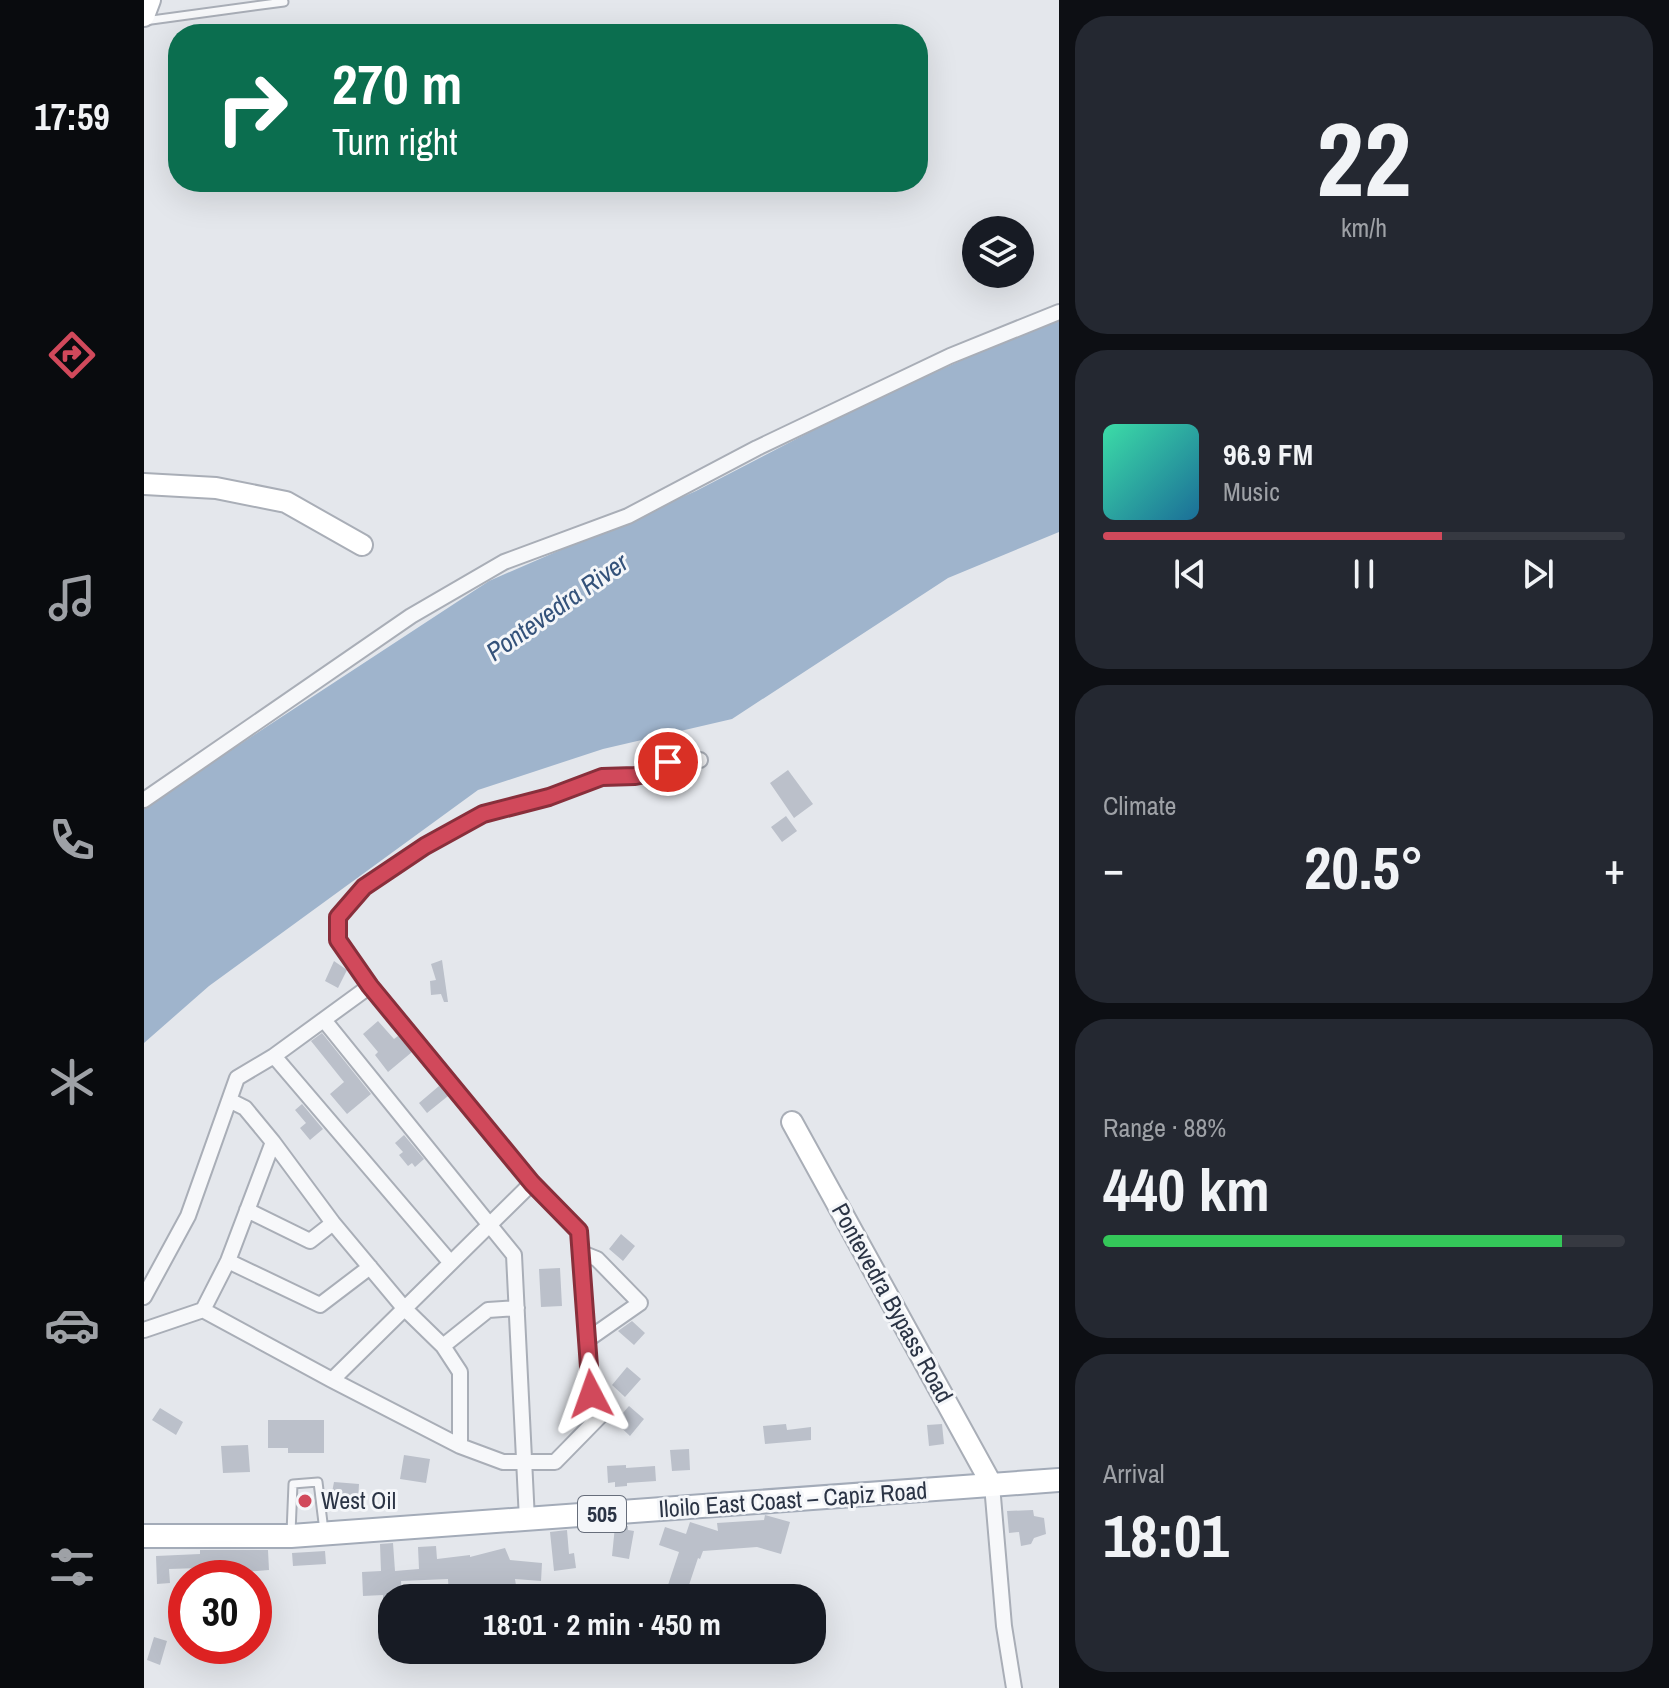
<!DOCTYPE html>
<html lang="en">
<head>
<meta charset="utf-8">
<style>
	:root { --surface:#171b24; --page:#242831; --text:#f1f3f6; --muted:#9ea1a6; --line:#363941; --accent:#d1495b }
	body { margin:0; font-family:"Archivo Narrow",sans-serif; background:var(--page); color:var(--text); height:100vh; display:flex; flex-direction:column; font-size:30px; white-space:nowrap }
	* { box-sizing:border-box; margin:0 }
	p { font-size:26px; color:var(--muted) }
	.icon { flex:none; width:44px; height:44px; fill:none; stroke:currentColor; stroke-width:2; stroke-linecap:round; stroke-linejoin:round }
	.map { position:relative; flex:1; overflow:hidden }
	.panel { display:flex; flex-direction:column; gap:16px; padding:16px; background:#0d0f14; width:610px }
	.panel>* { flex:none }
	.hud { position:absolute; left:24px; top:24px; width:760px; height:168px; border-radius:32px; box-shadow:0 8px 32px #0002; background:#0b6e4f; color:#fff; overflow:hidden }
	.fabs { position:absolute; left:818px; top:216px; display:grid; gap:16px }
	.fabs a { display:grid; place-items:center; width:72px; height:72px; border-radius:50%; background:var(--surface); box-shadow:0 8px 32px #0002; font-size:40px }
	.speed { position:absolute; left:24px; top:1560px; display:flex; gap:16px; font-size:40px; font-weight:700; text-align:center }
	.speed>* { display:grid; place-content:center; width:104px; height:104px; border-radius:50%; background:var(--surface); box-shadow:0 8px 32px #0002; line-height:1 }
	.speed .limit { border:12px solid #d22; background:#fff; color:#111 }
	.pin { position:absolute; display:grid; place-items:center; width:68px; height:68px; color:#fff; margin:-34px; border:4px solid #fff; border-radius:50%; box-shadow:0 2px 8px #0007 }
	.me { position:absolute; width:88px; margin:-44px; rotate:356deg; stroke-linejoin:round; filter:drop-shadow(0 0 6px #0008) }
	.turn { display:flex; align-items:center; gap:28px; height:168px; padding:0 32px; font-size:36px }
	.turn .icon { width:104px; height:104px; stroke-width:2.5 }
	.turn b { display:block; font-size:56px; line-height:68px }
	.big { font-size:60px; font-weight:700; line-height:1.1 }
	.panel .card { flex:1; display:flex; flex-direction:column; justify-content:center; gap:12px; min-width:0; padding:0 28px; border-radius:32px; background:var(--page) }
	.panel .dial { align-items:center; gap:0 }
	.dial b { font-size:104px; line-height:1 }
	.song { display:flex; align-items:center; gap:24px }
	.cover { width:96px; height:96px; border-radius:12px; background:linear-gradient(135deg,hsl(160 70% 55%),hsl(200 70% 35%)) }
	.played { height:8px; border-radius:4px; background:linear-gradient(90deg,var(--accent) 65%,var(--line) 65%) }
	.keys { display:flex; justify-content:space-around; direction:ltr }
	.heat { display:flex; justify-content:space-between; align-items:center; font-size:44px; direction:ltr }
	.charge { height:12px; border-radius:6px; background:linear-gradient(90deg,#34c759 88%,var(--line) 0) }
	.trip { position:absolute; left:234px; top:1584px; width:448px; height:80px; border-radius:32px; background:var(--surface); box-shadow:0 8px 32px #0002; font-weight:700; line-height:80px; text-align:center }
	main { display:flex; flex:1; min-height:0 }
	.dock { display:flex; flex-direction:column; width:144px; justify-content:space-around; align-items:center; background:#090b0e; color:var(--muted) }
	.dock .icon { width:56px; height:56px }
	.dock .active { color:var(--accent) }
	.dock b { font-size:36px; color:var(--text) }
	.map>svg:first-child { display:block }
</style>
</head>
<body>
<main>
<nav class="dock">
<b>17:59</b>
<svg class="icon active" aria-label="directions" viewBox="0 0 24 24"><path d="M12 3l9 9-9 9-9-9zM9 14v-3h6M13 9l2 2-2 2"/></svg>
<svg class="icon" aria-label="music" viewBox="0 0 24 24"><path d="M9 18V5l10-2v13"/><circle cx="6" cy="18" r="3"/><circle cx="16" cy="16" r="3"/></svg>
<svg class="icon" aria-label="phone" viewBox="0 0 24 24"><path d="M5 4h4l2 5-3 2q2 4 5 5l2-3 5 2v4C11 20 4 13 5 4z"/></svg>
<svg class="icon" aria-label="climate" viewBox="0 0 24 24"><path d="M12 3v18M4 7l16 10M4 17L20 7"/></svg>
<svg class="icon" aria-label="car" viewBox="0 0 24 24"><path d="M5 17H2v-5l4-1 3-4h7l3 4 3 1v5h-3M9 17h6M6 11h13"/><circle cx="7" cy="17" r="2"/><circle cx="17" cy="17" r="2"/></svg>
<svg class="icon" aria-label="filters" viewBox="0 0 24 24"><path d="M4 7h16M4 17h16"/><circle cx="9" cy="7" r="2"/><circle cx="15" cy="17" r="2"/></svg>
</nav>
<div class="map">
<svg width="915" height="1688" viewBox="0 0 915 1688">
	<rect width="100%" height="100%" fill="#e4e7ec"/>
	<path fill="#9fb4cc" d="M915 321V532L804 578 588 719 459 749 334 790 65 986 0 1043V807L345 581 552 491 714 407 880 332Z"/>
	<path fill="#bbc0ca" d="M644 770 669 804 650 818 626 783Z
		M642 816 653 831 638 842 627 827Z
		M298 960 304 1002H300L297 994 287 995 286 981 292 980 287 964Z
		M190 961 203 970 194 988 181 981Z
		M234 1021 250 1039 254 1036 268 1052 244 1072 231 1055 234 1052 219 1034Z
		M178 1033 227 1094 203 1114 186 1094 200 1082 167 1041Z
		M295 1086 304 1096 283 1113 275 1103Z
		M158 1104 179 1129 166 1140 156 1128 162 1123 151 1110Z
		M260 1135 280 1159 271 1167 268 1163 264 1166 255 1155 259 1152 251 1143Z
		M477 1234 491 1246 479 1261 465 1249Z
		M416 1268 418 1306 397 1307 395 1269Z
		M488 1321 501 1333 490 1345 474 1331Z
		M483 1367 497 1379 481 1397 468 1385Z
		M485 1406 500 1419 486 1436 471 1422Z
		M16 1408 39 1422 32 1435 8 1420Z
		M124 1420H180V1453H144V1448H124Z
		M642 1424 643 1430 667 1427V1440L621 1444 619 1426Z
		M798 1424 800 1444 785 1446 783 1425Z
		M104 1445 106 1472 79 1473 77 1446Z
		M545 1449 546 1470 528 1471 526 1450Z
		M260 1455 286 1459 282 1483 256 1479Z
		M482 1465V1468L511 1466 512 1481 483 1483V1486L471 1487V1482L464 1483 463 1466Z
		M190 1482 215 1484 214 1501 200 1499 199 1509 185 1508Z
		M889 1510 890 1516 900 1518 902 1534 890 1538 887 1544 877 1546 875 1532 865 1533 863 1511Z
		M621 1515 646 1522 637 1554 613 1547 559 1551 556 1559 554 1558 542 1594 523 1588 535 1552 515 1545 521 1527 542 1534 546 1522 574 1531 573 1523 620 1520Z
		M471 1526H484V1530L490 1531 485 1559 468 1556Z
		M423 1530 425 1554 430 1553 432 1568 410 1571 406 1532Z
		M249 1543 251 1571 275 1569 274 1547 292 1546 293 1559 326 1555V1557L361 1548 366 1560 398 1563 397 1581 371 1579 374 1598H347L346 1592 305 1596 304 1579 257 1581 258 1598H239V1595L219 1596 218 1572 237 1571 236 1544Z
		M56 1550H124L125 1570 85 1573V1578H57V1568L25 1569 26 1583 13 1584 12 1556 56 1554Z
		M181 1551 182 1564 149 1566 148 1553Z
		M10 1637 23 1641 16 1665 3 1660Z"/>
	<g fill="none" stroke-linecap="round" stroke-linejoin="round">
		<defs>
			<path id="service" d="M0 21 140 2
				M147 1533 149 1484 174 1482 180 1531"/>
			<path id="minor" d="M0 800 267 616 360 562 484 516 613 448 806 356 915 312
				M226 986 194 940V917L220 887 281 846 339 814 405 797 458 777 491 776 512 772 524 762 537 759 556 760
				M180 1020 370 1255 383 1520
				M87 1101 101 1108 129 1142 189 1223 260 1308 299 1346 316 1372V1446L359 1462H411L460 1412 447 1394 435 1231 388 1183 226 986 130 1056 306 1262
				M103 1210 166 1241 189 1223
				M438 1253 453 1259 496 1303 443 1340
				M84 1261 176 1305 226 1267
				M0 1297 44 1216 93 1078 130 1056
				M59 1310 188 1380 316 1446
				M0 1330 59 1310 84 1261 129 1142
				M299 1346 344 1310 373 1308
				M188 1380 388 1183
				M848 1485 860 1626 870 1688"/>
			<path id="secondary" d="M0 16 6 0
				M0 484 72 488 142 502 218 545
				M648 1122 848 1485"/>
			<path id="primary" d="M0 1536H147L915 1480"/>
		</defs>
		<use href="#service" stroke="#a9aeb7" stroke-width="11"/>
		<use href="#minor" stroke="#a9aeb7" stroke-width="18"/>
		<use href="#secondary" stroke="#a9aeb7" stroke-width="24"/>
		<use href="#primary" stroke="#a3abb8" stroke-width="26"/>
		<use href="#service" stroke="#f7f8fa" stroke-width="7"/>
		<use href="#minor" stroke="#f7f8fa" stroke-width="14"/>
		<use href="#secondary" stroke="#fff" stroke-width="20"/>
		<use href="#primary" stroke="#fff" stroke-width="22"/>
	</g>
	<g fill="none" stroke-linecap="round" stroke-linejoin="round">
		<defs>
			<path id="route" d="M447 1394 435 1231 388 1183 226 986 194 940V917L220 887 281 846 339 814 405 797 458 777 491 776 512 772 524 762"/>
		</defs>
		<use href="#route" stroke="#882f3b" stroke-width="20"/>
		<use href="#route" stroke="#d1495b" stroke-width="14"/>
	</g>
	<circle fill="#d1495b" stroke="#f4f6f9" stroke-width="3" cx="161" cy="1501" r="8"/>
	<g text-anchor="middle" stroke-width="6" stroke-linejoin="round" paint-order="stroke">
		<rect fill="#f4f6f9" stroke="#676e7b" stroke-width="2" x="434" y="1496" width="48" height="36" rx="6"/>
		<g font-size="22" font-weight="bold" fill="#2b3445">
			<text x="458" y="1522">505</text>
		</g>
		<g font-size="24" fill="#2b3445" stroke="#f4f6f9">
			<text transform="translate(748 1303) rotate(61)" y="8">Pontevedra Bypass Road</text>
			<text transform="translate(649 1500) rotate(-4)" y="8">Iloilo East Coast – Capiz Road</text>
		</g>
		<g font-size="24" fill="#2b3445" stroke="#f4f6f9" text-anchor="start">
			<text x="177" y="1509">West Oil</text>
		</g>
		<g font-size="26" font-style="italic" fill="#34527a" stroke="#f4f6f9">
			<text transform="translate(413 607) rotate(-35)" y="9">Pontevedra River</text>
		</g>
	</g>
</svg>
<div class="fabs">
<a><svg class="icon" aria-label="layers" viewBox="0 0 24 24"><path d="M12 4l9 5-9 5-9-5zM3 14l9 5 9-5"/></svg></a>
</div>
<div class="speed"><div class="limit">30</div></div>
<div class="pin" style="left:524px;top:762px;background:#d93025"><svg class="icon" aria-label="arrive" viewBox="0 0 24 24"><path d="M6 21V4h12l-3 4 3 4H6"/></svg></div>
<svg class="me" style="left:447px;top:1394px" viewBox="-20 -20 40 40"><path d="M0-17L14 15 0 8-14 15z" fill="#d1495b" stroke="#fff" stroke-width="4"/></svg>
<div class="trip">18:01 · 2 min · 450 m</div>
<div class="hud">
<div class="turn"><svg class="icon" aria-label="right" viewBox="0 0 24 24"><path d="M7 20v-9h11M14 6l5 5-5 5"/></svg><div><b>270 m</b>Turn right</div></div>
</div>
</div>
<section class="panel">
<div class="card dial"><b>22</b><p>km/h</p></div>
<div class="card">
<div class="song"><i class="cover"></i><div><b>96.9 FM</b><p>Music</p></div></div>
<div class="played"></div>
<div class="keys"><svg class="icon" aria-label="previous" viewBox="0 0 24 24"><path d="M18 5L8 12l10 7zM5 5v14"/></svg><svg class="icon" aria-label="pause" viewBox="0 0 24 24"><path d="M8 5v14M16 5v14"/></svg><svg class="icon" aria-label="next" viewBox="0 0 24 24"><path d="M6 5l10 7-10 7zM19 5v14"/></svg></div>
</div>
<div class="card"><p>Climate</p>
<div class="heat"><a>−</a><b class="big">20.5°</b><a>+</a></div>
</div>
<div class="card"><p>Range · 88%</p><b class="big">440 km</b><div class="charge"></div></div>
<div class="card"><p>Arrival</p><b class="big">18:01</b></div>
</section>
</main>
</body>
</html>
